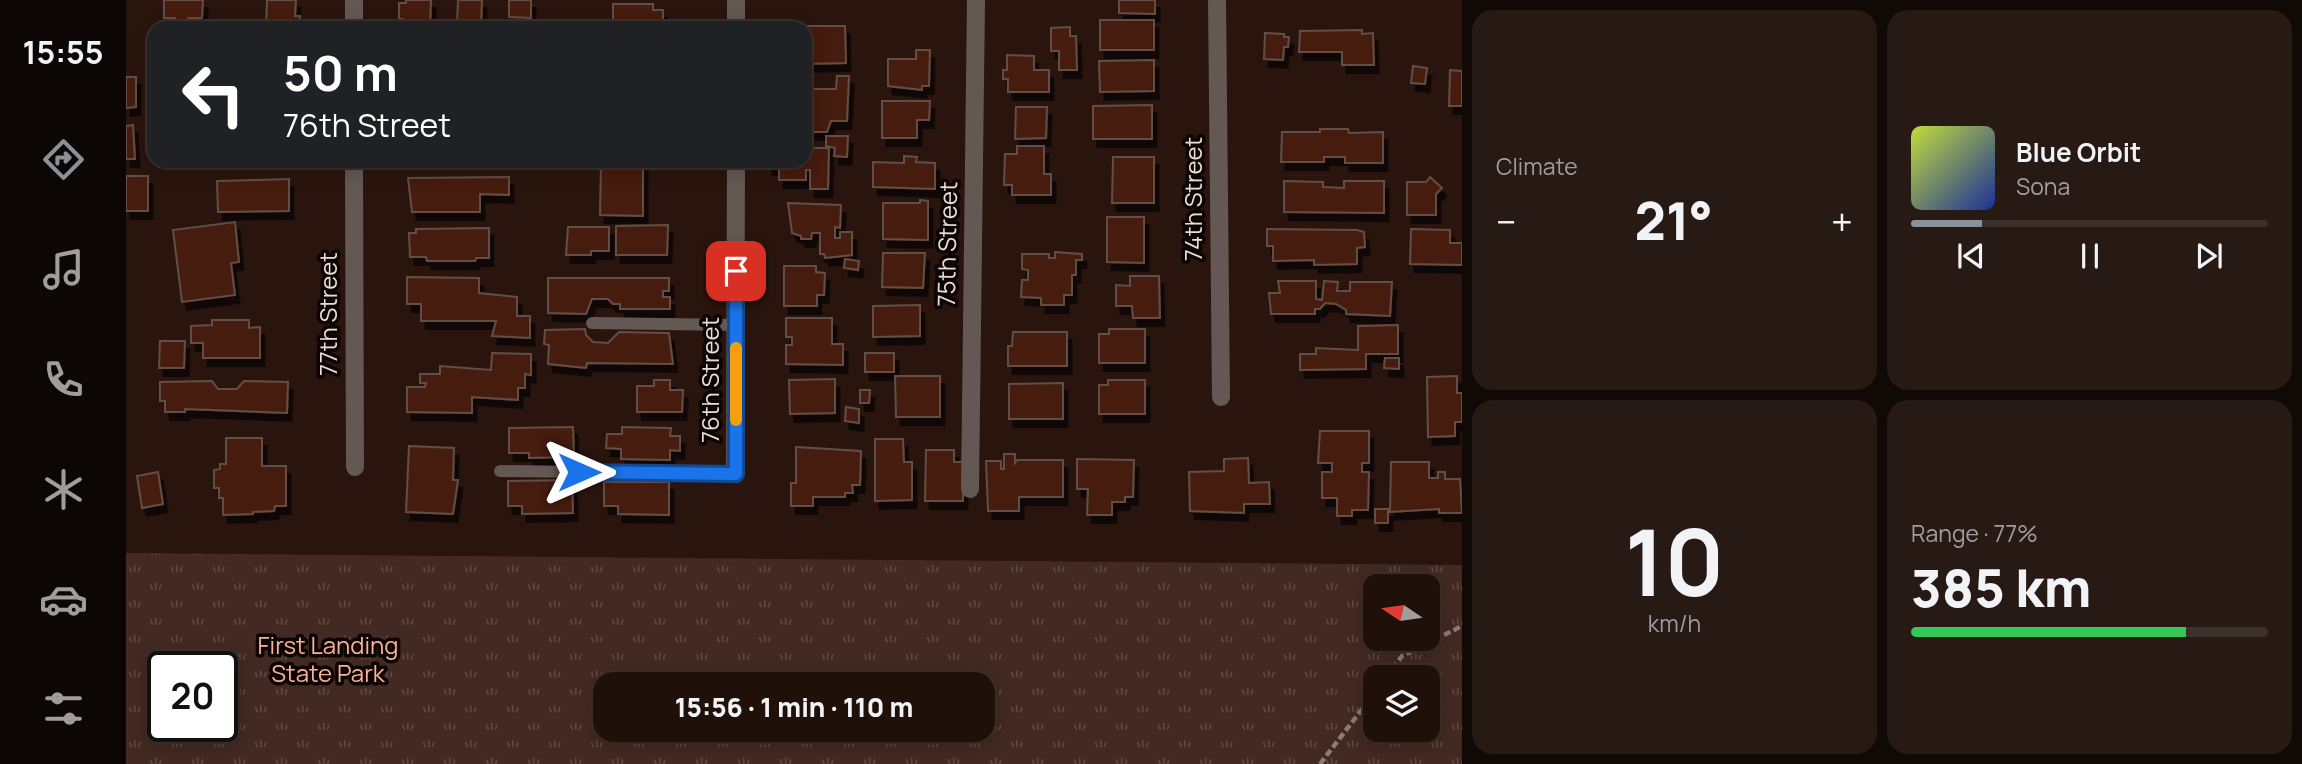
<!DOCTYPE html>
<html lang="en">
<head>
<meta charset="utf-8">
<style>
	:root { --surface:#1f100a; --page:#271913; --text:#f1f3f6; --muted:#a19d9c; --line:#3c302b; --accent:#8c9099 }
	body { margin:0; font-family:Manrope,sans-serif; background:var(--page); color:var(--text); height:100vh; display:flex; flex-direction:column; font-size:26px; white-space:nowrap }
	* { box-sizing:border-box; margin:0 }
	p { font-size:23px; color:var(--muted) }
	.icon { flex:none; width:38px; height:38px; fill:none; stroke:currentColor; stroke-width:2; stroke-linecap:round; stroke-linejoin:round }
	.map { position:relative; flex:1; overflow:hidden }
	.details { display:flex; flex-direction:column; gap:10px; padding:10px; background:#110906; width:840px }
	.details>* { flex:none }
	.banner { position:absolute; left:21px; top:21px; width:665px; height:147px; border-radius:21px; box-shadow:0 4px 18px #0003,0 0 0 2px var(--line); background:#202124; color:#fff; overflow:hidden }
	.needle { width:46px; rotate:283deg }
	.tools { position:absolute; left:1237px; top:574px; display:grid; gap:14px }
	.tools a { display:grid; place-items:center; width:77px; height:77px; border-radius:14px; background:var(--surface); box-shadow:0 4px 18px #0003,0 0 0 2px var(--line); font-size:35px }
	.speed { position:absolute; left:21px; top:651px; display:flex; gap:14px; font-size:35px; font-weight:700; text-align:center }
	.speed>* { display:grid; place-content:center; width:91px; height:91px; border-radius:50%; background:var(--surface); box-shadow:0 4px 18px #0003,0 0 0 2px var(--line); line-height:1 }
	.speed .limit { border:4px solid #111; border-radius:10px; background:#fff; color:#111 }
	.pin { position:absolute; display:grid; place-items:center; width:60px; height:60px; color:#fff; margin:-30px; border-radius:14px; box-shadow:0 4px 10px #0006 }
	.me { position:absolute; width:77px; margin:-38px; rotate:90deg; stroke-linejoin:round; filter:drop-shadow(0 0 5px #0008) }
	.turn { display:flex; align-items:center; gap:24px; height:147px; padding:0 21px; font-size:32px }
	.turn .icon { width:91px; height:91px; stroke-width:2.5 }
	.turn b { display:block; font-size:49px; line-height:60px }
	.big { font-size:52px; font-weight:800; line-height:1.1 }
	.details .widget { flex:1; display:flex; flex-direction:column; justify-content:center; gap:10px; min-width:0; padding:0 24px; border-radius:21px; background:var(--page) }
	.details .dial { align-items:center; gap:0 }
	.dial b { font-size:91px; line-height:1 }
	.song { display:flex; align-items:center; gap:21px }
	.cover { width:84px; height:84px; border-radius:10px; background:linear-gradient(135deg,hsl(70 70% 55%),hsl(230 70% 35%)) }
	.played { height:7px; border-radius:4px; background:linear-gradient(90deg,var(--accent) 20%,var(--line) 20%) }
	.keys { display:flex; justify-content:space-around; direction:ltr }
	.heat { display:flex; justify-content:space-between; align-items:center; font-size:38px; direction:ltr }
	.charge { height:10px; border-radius:5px; background:linear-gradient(90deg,#34c759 77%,var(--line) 0) }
	.details .tiles { flex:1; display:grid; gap:10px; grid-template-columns:repeat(2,1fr) }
	.trip { position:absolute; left:467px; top:672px; width:402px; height:70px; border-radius:21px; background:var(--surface); box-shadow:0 4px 18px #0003,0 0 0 2px var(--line); font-weight:800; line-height:70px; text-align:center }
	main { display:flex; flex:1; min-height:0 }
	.dock { display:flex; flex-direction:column; width:126px; justify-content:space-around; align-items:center; background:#0c0604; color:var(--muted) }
	.dock .icon { width:49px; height:49px }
	.dock .current { color:var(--accent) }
	.dock b { font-size:32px; color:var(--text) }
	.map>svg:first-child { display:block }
</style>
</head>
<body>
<main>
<nav class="dock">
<b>15:55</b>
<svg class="icon current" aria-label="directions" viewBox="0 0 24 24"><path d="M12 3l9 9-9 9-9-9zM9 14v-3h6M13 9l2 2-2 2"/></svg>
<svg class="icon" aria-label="music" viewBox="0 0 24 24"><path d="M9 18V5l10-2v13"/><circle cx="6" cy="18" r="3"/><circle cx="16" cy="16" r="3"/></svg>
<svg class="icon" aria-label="phone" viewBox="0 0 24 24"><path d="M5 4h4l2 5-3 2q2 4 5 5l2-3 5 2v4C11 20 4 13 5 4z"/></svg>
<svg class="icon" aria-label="climate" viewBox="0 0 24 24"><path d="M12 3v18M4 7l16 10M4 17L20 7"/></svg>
<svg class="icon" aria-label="car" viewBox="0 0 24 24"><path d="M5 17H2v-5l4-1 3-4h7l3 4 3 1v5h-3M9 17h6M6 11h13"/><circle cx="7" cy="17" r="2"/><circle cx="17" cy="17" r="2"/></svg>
<svg class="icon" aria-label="filters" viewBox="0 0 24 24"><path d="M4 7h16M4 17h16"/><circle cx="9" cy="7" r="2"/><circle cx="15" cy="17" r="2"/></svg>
</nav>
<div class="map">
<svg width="1336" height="764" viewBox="0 0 1336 764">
	<defs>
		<pattern id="park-tufts" width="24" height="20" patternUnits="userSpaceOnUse" patternTransform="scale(1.75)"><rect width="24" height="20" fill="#422921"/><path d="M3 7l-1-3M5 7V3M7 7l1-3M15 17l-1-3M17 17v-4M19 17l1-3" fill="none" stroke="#5d4740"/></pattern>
		<filter id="shadow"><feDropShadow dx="4.5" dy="8" stdDeviation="0" flood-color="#0009"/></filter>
	</defs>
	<rect width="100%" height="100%" fill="#29150e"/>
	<path fill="url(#park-tufts)" fill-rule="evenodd" d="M0 553 1336 565V764H0ZM1250 586H1302V639H1250ZM37 667H96V726H37ZM1250 677H1302V730H1250ZM480 684H858V730H480Z"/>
	<path fill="#451f11" stroke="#644d44" stroke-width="2" filter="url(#shadow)" d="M38 0H77L76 18H62V26H48L49 18H38Z
		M141 0H170L169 16H174V24H169V28H140Z
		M280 0H305L304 28H274L277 19H273V3H280Z
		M332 0H356L355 28H323V24H331Z
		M383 0H405V18L383 17Z
		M993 0H1029V14L993 13Z
		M487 4H527V10H537V28H487Z
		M974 20H1028V50H974Z
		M668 26H719L720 63 679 64V28Z
		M944 27V36H950L951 70H933V51H925V28Z
		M1236 30V34L1247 33 1248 65H1216V52H1173L1174 31Z
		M1139 33 1158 34V37H1163L1162 47H1158L1157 60 1138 59Z
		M790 50H804L803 86H796V90L762 86V59H790Z
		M881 55 908 56V70H923V92H882V79H877V70H881Z
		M1028 60V91L974 92 973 61Z
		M1287 66 1301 68 1299 84 1285 83Z
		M1324 70 1336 71V106H1323Z
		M711 76H723L721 121H705L701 132H679V89H710Z
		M0 77H10V107L0 108Z
		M756 101H804L803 120H791V138H756Z
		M1026 105V139H967V106Z
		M890 107H921L920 138 889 139Z
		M7 125 9 159H0V126Z
		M1194 129H1222L1223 133 1257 132V163H1219V157H1198V162H1155L1156 132H1194Z
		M700 136H722L721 157 708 156 709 148 700 146Z
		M891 146H918V174H925V195H886V185H878L879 154H891Z
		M679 148H703L702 189H684V170H680V180H653V167H642V161H679Z
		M778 156 791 157 790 162 809 163V189L747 187V162L778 163Z
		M987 157H1028V203H986Z
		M475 161H517V216L474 215Z
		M0 176H22V211H0Z
		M383 177V195L354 194V212H286L282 178Z
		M1304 177 1316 188 1310 194V215H1281V182H1300Z
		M163 179V211L92 212 91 181Z
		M1158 181 1197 182V187L1218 188V181H1258V213L1158 212Z
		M794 200 802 201V240L757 239V203H794Z
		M662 203 715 205 714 228 709 227V238H714V232H726V255L699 258 698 254H694V233H686L685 239H675V236L666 233Z
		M981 217H1018V263L981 262Z
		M109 222 113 262 105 263 109 295 56 302 47 230Z
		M542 225 541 255H490V226Z
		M442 227H483V251H465V255H440Z
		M363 228V258H350L349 261H301L300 257H284L283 233H290V229Z
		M1141 229 1231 230 1238 232 1239 247 1231 248V264L1188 265V260L1147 261V246H1141Z
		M1285 229 1324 230V243H1336V265L1284 264Z
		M929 252 956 254V260H950V275H946V295H938V305H915V298L895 297 896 280H902V270L896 269V254H923V258H929Z
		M757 253H799L797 288 756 287Z
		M719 259 733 261 732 270 718 268Z
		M658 266H690V272L699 273 698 295H691V306H658Z
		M1004 276H1033L1034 318H1007L1006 306H990V285L1004 286Z
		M281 277 353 278V293L391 297V316H404V338L366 336 370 321H295V304H281Z
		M422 278H543V291H537V297H544V309H494V304H487L482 299H466L460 314 422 313Z
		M1152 281H1190V299L1196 300 1198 281 1212 282 1211 291H1224V282H1266L1264 316 1220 314V310L1210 304 1199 303 1194 309H1189V314H1145L1143 293H1154Z
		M794 305V336L747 337V306Z
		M660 318H706V344H717V365L660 364V345H666V337H660Z
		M86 320H123V328L134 327V358H77V343H65V326L86 325Z
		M1272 325V354H1240V369L1174 370V354H1190V348L1232 350V326Z
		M459 329 460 335 467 342 482 343 493 332 543 333 547 364 461 363 460 368 422 364 423 345 418 344 419 330Z
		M983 329H1019V363H973V334H983Z
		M887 332H941V366H882V346H886Z
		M34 341H59L58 368H33Z
		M366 353 405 354V375L399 374V388H392V400L346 397V413L281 412V387H299L300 383H294V374H314V366L365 370Z
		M739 353H768V372H739Z
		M1259 358H1273V369L1258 368Z
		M769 376H814V417H770Z
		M1331 376V393H1336V422H1329V436L1302 437 1301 377Z
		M709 379V413L664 414 663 380Z
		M528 380H544V390H557L556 412H511V386H528Z
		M982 380H1019V414H973V385H982Z
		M86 381 92 389H111L118 381 162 382 161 413 59 409V412H39V401H34V382Z
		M937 383V419H883V384Z
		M734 390H744L743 403H734Z
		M720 407 733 409V423L719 421Z
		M447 427 448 457 403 458V453H383V428Z
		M496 427 545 428 544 436H554V451L544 450V460L495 459V449L480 448 481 434H496Z
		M1194 431H1243V463H1236V472H1243L1242 510H1226V516H1211V498H1196V472H1206V463H1192Z
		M100 438H136V466H160V506H149L148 511 127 512V514L97 515V498H93V488H88V470L94 469V464H100Z
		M749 439H777L778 462H786V500L749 501Z
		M283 446 328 448 327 480H332L327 514 280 512Z
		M670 447 735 451 734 485H726L727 493H719V497H687V506H665V483H670Z
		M800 450H828V462H837V501H799Z
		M878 454H889V463L891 460H937V497H893V511H862L860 461H875V469H878Z
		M1122 458 1123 483 1143 482 1144 504H1118V513L1064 511 1063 472 1098 471V459Z
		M951 459 1008 460 1007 497H999V502H986V515H961L962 489H951Z
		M1265 462H1303V478H1312V472H1319V479H1334L1336 513H1313V509L1264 512Z
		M32 472 37 504 16 508 11 476Z
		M446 480 447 513 396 514V506H382V481Z
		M478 482H543V515L492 514V506H478Z
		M1249 509H1262V523H1249Z"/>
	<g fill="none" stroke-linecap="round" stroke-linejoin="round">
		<path stroke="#8c7a74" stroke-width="4.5" stroke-dasharray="7 3.5" stroke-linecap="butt" d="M1260 677 1276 656 1336 626
			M1194 764 1250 691"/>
		<path stroke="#635854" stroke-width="12" d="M466 323 610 325
			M374 471 609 474"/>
		<path stroke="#635854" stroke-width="18" d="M228 0V28
			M1091 0 1095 397
			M610 28V0
			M228 161 229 467
			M609 474 610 161
			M844 489 850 0"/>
	</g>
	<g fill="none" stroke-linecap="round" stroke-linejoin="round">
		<defs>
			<path id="route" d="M453 472 610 474V271"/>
		</defs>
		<use href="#route" stroke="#114b97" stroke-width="18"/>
		<use href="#route" stroke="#1a73e8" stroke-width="12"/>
		<path stroke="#f59e0b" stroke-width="12" d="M610 420V348"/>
	</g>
	<g text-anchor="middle" stroke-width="7" stroke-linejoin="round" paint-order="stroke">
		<g font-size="24" fill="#ebdcd7" stroke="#0b0403">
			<text transform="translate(1068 199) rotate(-90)" y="8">74th Street</text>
			<text transform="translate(822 244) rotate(-89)" y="8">75th Street</text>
			<text transform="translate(203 314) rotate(-90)" y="8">77th Street</text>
			<text transform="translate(585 380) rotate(-90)" y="8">76th Street</text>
		</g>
		<g font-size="24" fill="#f9b097" stroke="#0b0403">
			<text x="202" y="654">First Landing<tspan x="202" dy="28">State Park</tspan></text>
		</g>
	</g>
</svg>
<div class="tools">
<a><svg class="needle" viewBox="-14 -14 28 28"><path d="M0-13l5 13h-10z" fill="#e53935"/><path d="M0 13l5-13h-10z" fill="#a19d9c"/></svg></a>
<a><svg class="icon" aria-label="layers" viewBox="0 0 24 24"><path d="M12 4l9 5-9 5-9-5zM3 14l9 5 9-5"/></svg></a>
</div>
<div class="speed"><div class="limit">20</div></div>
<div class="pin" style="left:610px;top:271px;background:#d93025"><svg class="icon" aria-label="arrive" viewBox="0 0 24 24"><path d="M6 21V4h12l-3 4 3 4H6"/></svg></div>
<svg class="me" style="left:453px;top:472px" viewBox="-20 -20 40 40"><path d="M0-17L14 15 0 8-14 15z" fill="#1a73e8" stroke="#fff" stroke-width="4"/></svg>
<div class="trip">15:56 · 1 min · 110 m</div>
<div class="banner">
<div class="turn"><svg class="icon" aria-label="left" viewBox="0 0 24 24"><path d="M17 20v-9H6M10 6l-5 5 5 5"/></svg><div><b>50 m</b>76th Street</div></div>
</div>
</div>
<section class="details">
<div class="tiles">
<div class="widget"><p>Climate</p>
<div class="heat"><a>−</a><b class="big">21°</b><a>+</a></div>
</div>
<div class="widget">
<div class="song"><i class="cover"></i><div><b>Blue Orbit</b><p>Sona</p></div></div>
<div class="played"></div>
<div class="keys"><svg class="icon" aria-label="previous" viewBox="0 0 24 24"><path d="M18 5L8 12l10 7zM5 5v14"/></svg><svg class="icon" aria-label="pause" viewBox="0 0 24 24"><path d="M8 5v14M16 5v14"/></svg><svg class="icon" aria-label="next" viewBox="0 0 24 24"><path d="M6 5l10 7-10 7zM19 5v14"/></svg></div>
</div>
<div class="widget dial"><b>10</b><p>km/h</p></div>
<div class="widget"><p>Range · 77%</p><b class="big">385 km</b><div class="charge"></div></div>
</div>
</section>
</main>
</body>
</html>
